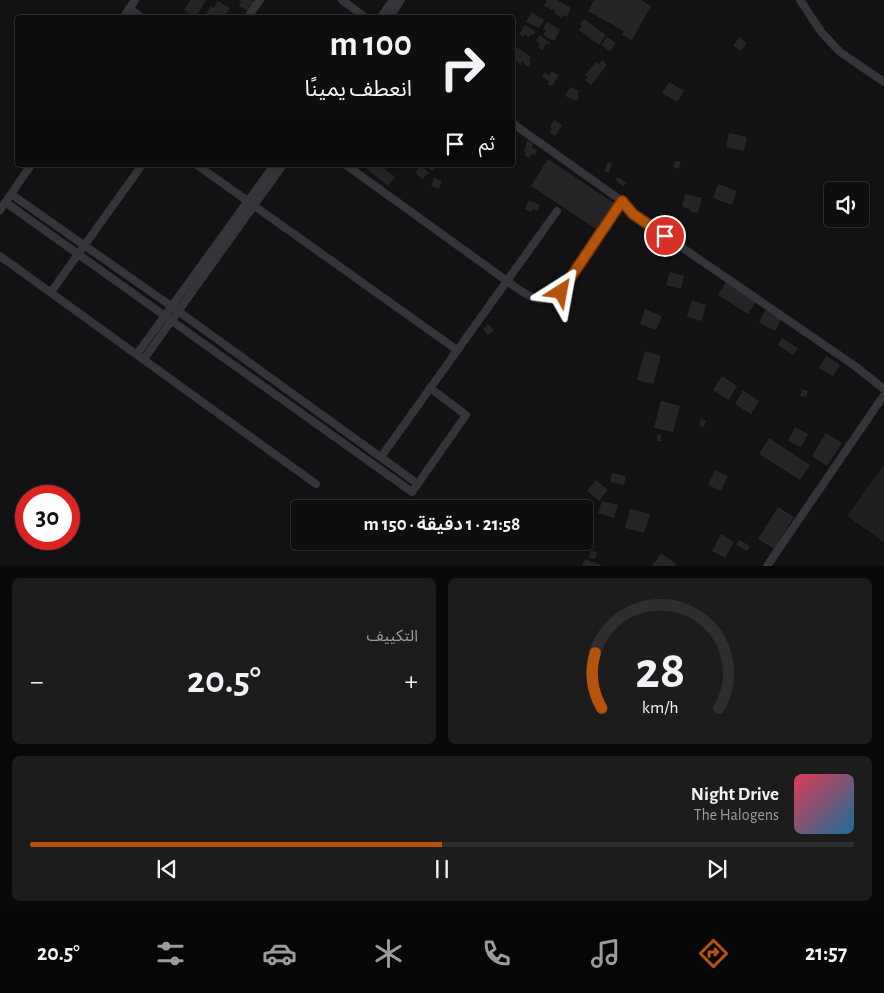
<!DOCTYPE html>
<html lang="ar">
<head>
<meta charset="utf-8">
<style>
	:root { --surface:#0e0e0f; --page:#1c1c1d; --text:#f1f3f6; --muted:#9b9c9e; --line:#2e2e2f; --accent:#b45309 }
	body { margin:0; font-family:"Alegreya Sans","Noto Sans Arabic",sans-serif; background:var(--page); color:var(--text); direction:rtl; height:100vh; display:flex; flex-direction:column; font-size:19px; white-space:nowrap }
	* { box-sizing:border-box; margin:0 }
	p { font-size:16px; color:var(--muted) }
	.icon { flex:none; width:28px; height:28px; fill:none; stroke:currentColor; stroke-width:2; stroke-linecap:round; stroke-linejoin:round }
	.map { position:relative; height:566px; overflow:hidden; direction:ltr }
	.details { display:flex; flex-direction:column; gap:12px; padding:12px; background:#080808; flex:1 }
	.details>* { flex:none }
	.guide { position:absolute; left:15px; top:15px; width:500px; height:152px; border-radius:5px; box-shadow:0 2px 8px #0003,0 0 0 1px var(--line); direction:rtl; background:#0e0e0f; color:var(--text); overflow:hidden }
	.fabs { position:absolute; left:824px; top:182px; display:grid; gap:10px }
	.fabs a { display:grid; place-items:center; width:45px; height:45px; border-radius:5px; background:var(--surface); box-shadow:0 2px 8px #0003,0 0 0 1px var(--line); font-size:25px }
	.speed { position:absolute; left:15px; top:485px; display:flex; gap:10px; font-size:25px; font-weight:700; text-align:center }
	.speed>* { display:grid; place-content:center; width:65px; height:65px; border-radius:50%; background:var(--surface); box-shadow:0 2px 8px #0003,0 0 0 1px var(--line); line-height:1 }
	.speed .limit { border:8px solid #d22; background:#fff; color:#111 }
	.pin { position:absolute; display:grid; place-items:center; width:42px; height:42px; color:#fff; margin:-21px; border:2px solid #fff; border-radius:50%; box-shadow:0 1px 5px #0007 }
	.me { position:absolute; width:55px; margin:-28px; rotate:34deg; stroke-linejoin:round; filter:drop-shadow(0 0 4px #0008) }
	.turn { display:flex; align-items:center; gap:18px; height:105px; padding:0 20px; font-size:22px }
	.turn .icon { width:65px; height:65px; stroke-width:2.5 }
	.turn b { display:block; font-size:35px; line-height:42px }
	.then { display:flex; align-items:center; height:48px; padding:0 20px; background:#0003; gap:10px; font-size:19px }
	.big { font-size:38px; font-weight:600; line-height:1.1 }
	.details .card { flex:1; display:flex; flex-direction:column; justify-content:center; gap:8px; min-width:0; padding:0 18px; border-radius:8px; background:var(--page) }
	.details .dial { align-items:center; gap:0 }
	.dial svg { height:130px; overflow:visible; fill:none; stroke:var(--line); stroke-width:7; stroke-linecap:round; text-anchor:middle }
	.dial text { fill:var(--text); stroke:none }
	.song { display:flex; align-items:center; gap:15px }
	.cover { width:60px; height:60px; border-radius:8px; background:linear-gradient(135deg,hsl(350 70% 55%),hsl(200 70% 35%)) }
	.played { height:5px; border-radius:2px; background:linear-gradient(90deg,var(--accent) 50%,var(--line) 50%) }
	.keys { display:flex; justify-content:space-around; direction:ltr }
	.heat { display:flex; justify-content:space-between; align-items:center; font-size:28px; direction:ltr }
	.details .tiles { flex:1; display:grid; gap:12px; grid-template-columns:1fr 1fr }
	.card:last-child { grid-column:span 2 }
	.trip { position:absolute; left:291px; top:500px; width:302px; height:50px; border-radius:5px; background:var(--surface); box-shadow:0 2px 8px #0003,0 0 0 1px var(--line); font-weight:600; line-height:50px; text-align:center; direction:rtl }
	.tabs { display:flex; height:80px; justify-content:space-around; align-items:center; background:#060606; color:var(--muted) }
	.tabs .icon { width:35px; height:35px }
	.tabs .selected { color:var(--accent) }
	.tabs b { font-size:22px; color:var(--text) }
	.map>svg:first-child { display:block }
</style>
</head>
<body>
<div class="map">
<svg width="884" height="566" viewBox="0 0 884 566">
	<rect width="100%" height="100%" fill="#121214"/>
	<path fill="#1e1f21" d="M884 465V542L847 516Z"/>
	<path fill="#252528" d="M190 0H206L196 17 184 10Z
		M239 0H252L256 2 250 12 239 6 241 2Z
		M547 0H557L571 8 567 17 563 15 562 18 554 13 555 11 544 6Z
		M594 0H641L651 6 632 40 622 35 624 31 588 11Z
		M218 1 230 8 224 18H207L205 15 211 6 214 8Z
		M532 12 544 20 539 28 526 22Z
		M584 19 606 35 599 45 579 30 582 26 580 24Z
		M547 22 560 30 554 41 543 35 546 30 543 29Z
		M525 25 536 32 533 36 531 34 529 37 525 34 523 37 519 34Z
		M540 35 550 43 549 45 547 43 542 50 538 47 540 44 536 41Z
		M607 37 616 43 610 51 601 45Z
		M739 37 747 43 741 51 733 46Z
		M515 46 531 57 529 60 531 62 528 67 522 62 521 65 512 59 514 57 512 50Z
		M602 60 607 65 591 85 585 80 588 77 585 75 596 62 599 64Z
		M551 71 559 75 552 86 547 84 549 81 542 77 545 72 549 75Z
		M669 82 684 91 677 102 662 93Z
		M570 87 579 91 577 95 579 96 577 101 565 96Z
		M554 120 562 125 555 136 549 132 552 129 550 127Z
		M729 133 747 137 744 151 726 147Z
		M527 141 533 143 532 148 537 150 535 155 531 154 530 158 525 156 526 152 524 151Z
		M548 159 614 203 596 229 531 186Z
		M675 161 681 162 679 169 673 167Z
		M608 162 612 164 609 173 604 171Z
		M368 165H380L395 177 388 186 366 168Z
		M421 165 429 173 422 179 415 172Z
		M423 165H436L433 171Z
		M618 177 626 183 623 186 615 180Z
		M434 178 442 181 439 189 431 186Z
		M718 184 737 191 732 205 713 198Z
		M685 194 702 198 698 213 689 211 690 209 682 207Z
		M529 200 540 205 537 211 533 209 531 212 525 209Z
		M860 212 866 216 861 222 858 219H860Z
		M670 272 684 276 681 289 666 285Z
		M726 282 756 301 748 314 718 295Z
		M692 300 706 305 702 321 687 317Z
		M645 309 662 316 656 330 640 324Z
		M765 310 782 318 775 331 759 323Z
		M488 324 494 330 488 335 483 329Z
		M782 338 798 348 793 355 778 345Z
		M645 351 661 356 653 384 637 380Z
		M826 356 840 365 833 376 819 368Z
		M722 376 737 386 729 400 713 390Z
		M802 389 808 391 806 397 800 396Z
		M743 390 759 401 751 414 735 404Z
		M661 401 680 406 673 432 654 428Z
		M701 419 706 420 704 427 699 426Z
		M795 427 808 434 801 447 788 441Z
		M826 433 842 443 827 466 812 456Z
		M657 434H661V441H657Z
		M769 438 810 465 800 480 759 454Z
		M715 470 728 476 721 491 708 485Z
		M612 473 626 476 624 485 610 482Z
		M596 480 608 490 599 501 587 491Z
		M602 501 618 505 614 518 598 513Z
		M778 507 794 517 774 549 758 539Z
		M630 509 650 514 644 533 625 528Z
		M721 534 734 542 725 558 712 551Z
		M739 540 750 546 747 551 736 545Z
		M590 551 597 552 595 559 589 558Z
		M661 553 676 564V566H652Z
		M585 559 601 565V566H582Z"/>
	<g fill="none" stroke-linecap="round" stroke-linejoin="round">
		<path stroke="#333539" stroke-width="8" d="M342 0 366 18
			M800 0 822 33 840 52 884 82
			M129 8 142 18
			M123 18 135 0
			M247 18 260 0
			M380 18 393 0
			M389 18 401 0
			M512 123 622 201 633 214 855 366 884 389
			M197 165 457 350
			M346 165 507 281C525 294 540 308 561 292L622 201
			M11 194 171 306 418 484
			M5 202 412 492 466 415 430 388
			M0 210 31 165
			M0 256 316 484
			M51 292 142 165
			M137 354 274 165
			M144 359 283 165
			M381 457 557 211
			M767 566 884 395"/>
	</g>
	<g fill="none" stroke-linecap="round" stroke-linejoin="round">
		<defs>
			<path id="route" d="M561 292 622 201 633 214 665 236"/>
		</defs>
		<use href="#route" stroke="#753606" stroke-width="12"/>
		<use href="#route" stroke="#b45309" stroke-width="9"/>
	</g>
</svg>
<div class="fabs">
<a><svg class="icon" aria-label="sound" viewBox="0 0 24 24"><path d="M4 9h4l5-4v14l-5-4H4zM17 9q2 3 0 6"/></svg></a>
</div>
<div class="speed"><div class="limit">30</div></div>
<div class="pin" style="left:665px;top:236px;background:#d93025"><svg class="icon" aria-label="arrive" viewBox="0 0 24 24"><path d="M6 21V4h12l-3 4 3 4H6"/></svg></div>
<svg class="me" style="left:561px;top:292px" viewBox="-20 -20 40 40"><path d="M0-17L14 15 0 8-14 15z" fill="#b45309" stroke="#fff" stroke-width="4"/></svg>
<div class="trip">21:58 · 1 دقيقة · 150 m</div>
<div class="guide">
<div class="turn"><svg class="icon" aria-label="right" viewBox="0 0 24 24"><path d="M7 20v-9h11M14 6l5 5-5 5"/></svg><div><b>100 m</b>انعطف يمينًا</div></div>
<div class="then">ثم<svg class="icon" aria-label="arrive" viewBox="0 0 24 24"><path d="M6 21V4h12l-3 4 3 4H6"/></svg></div>
</div>
</div>
<section class="details">
<div class="tiles">
<div class="card dial"><svg viewBox="0 0 100 80">
<path d="M14 69A42 42 0 1 1 86 69"/>
<path d="M14 69A42 42 0 0 1 10 35" stroke="#b45309"/>
<text x="50" y="56" font-size="32" font-weight="700">28</text>
<text x="50" y="72" font-size="11">km/h</text>
</svg></div>
<div class="card"><p>التكييف</p>
<div class="heat"><a>−</a><b class="big">20.5°</b><a>+</a></div>
</div>
<div class="card">
<div class="song"><i class="cover"></i><div><b>Night Drive</b><p>The Halogens</p></div></div>
<div class="played"></div>
<div class="keys"><svg class="icon" aria-label="previous" viewBox="0 0 24 24"><path d="M18 5L8 12l10 7zM5 5v14"/></svg><svg class="icon" aria-label="pause" viewBox="0 0 24 24"><path d="M8 5v14M16 5v14"/></svg><svg class="icon" aria-label="next" viewBox="0 0 24 24"><path d="M6 5l10 7-10 7zM19 5v14"/></svg></div>
</div>
</div>
</section>
<nav class="tabs">
<b>21:57</b>
<svg class="icon selected" aria-label="directions" viewBox="0 0 24 24"><path d="M12 3l9 9-9 9-9-9zM9 14v-3h6M13 9l2 2-2 2"/></svg>
<svg class="icon" aria-label="music" viewBox="0 0 24 24"><path d="M9 18V5l10-2v13"/><circle cx="6" cy="18" r="3"/><circle cx="16" cy="16" r="3"/></svg>
<svg class="icon" aria-label="phone" viewBox="0 0 24 24"><path d="M5 4h4l2 5-3 2q2 4 5 5l2-3 5 2v4C11 20 4 13 5 4z"/></svg>
<svg class="icon" aria-label="climate" viewBox="0 0 24 24"><path d="M12 3v18M4 7l16 10M4 17L20 7"/></svg>
<svg class="icon" aria-label="car" viewBox="0 0 24 24"><path d="M5 17H2v-5l4-1 3-4h7l3 4 3 1v5h-3M9 17h6M6 11h13"/><circle cx="7" cy="17" r="2"/><circle cx="17" cy="17" r="2"/></svg>
<svg class="icon" aria-label="filters" viewBox="0 0 24 24"><path d="M4 7h16M4 17h16"/><circle cx="9" cy="7" r="2"/><circle cx="15" cy="17" r="2"/></svg>
<b>20.5°</b>
</nav>
</body>
</html>
